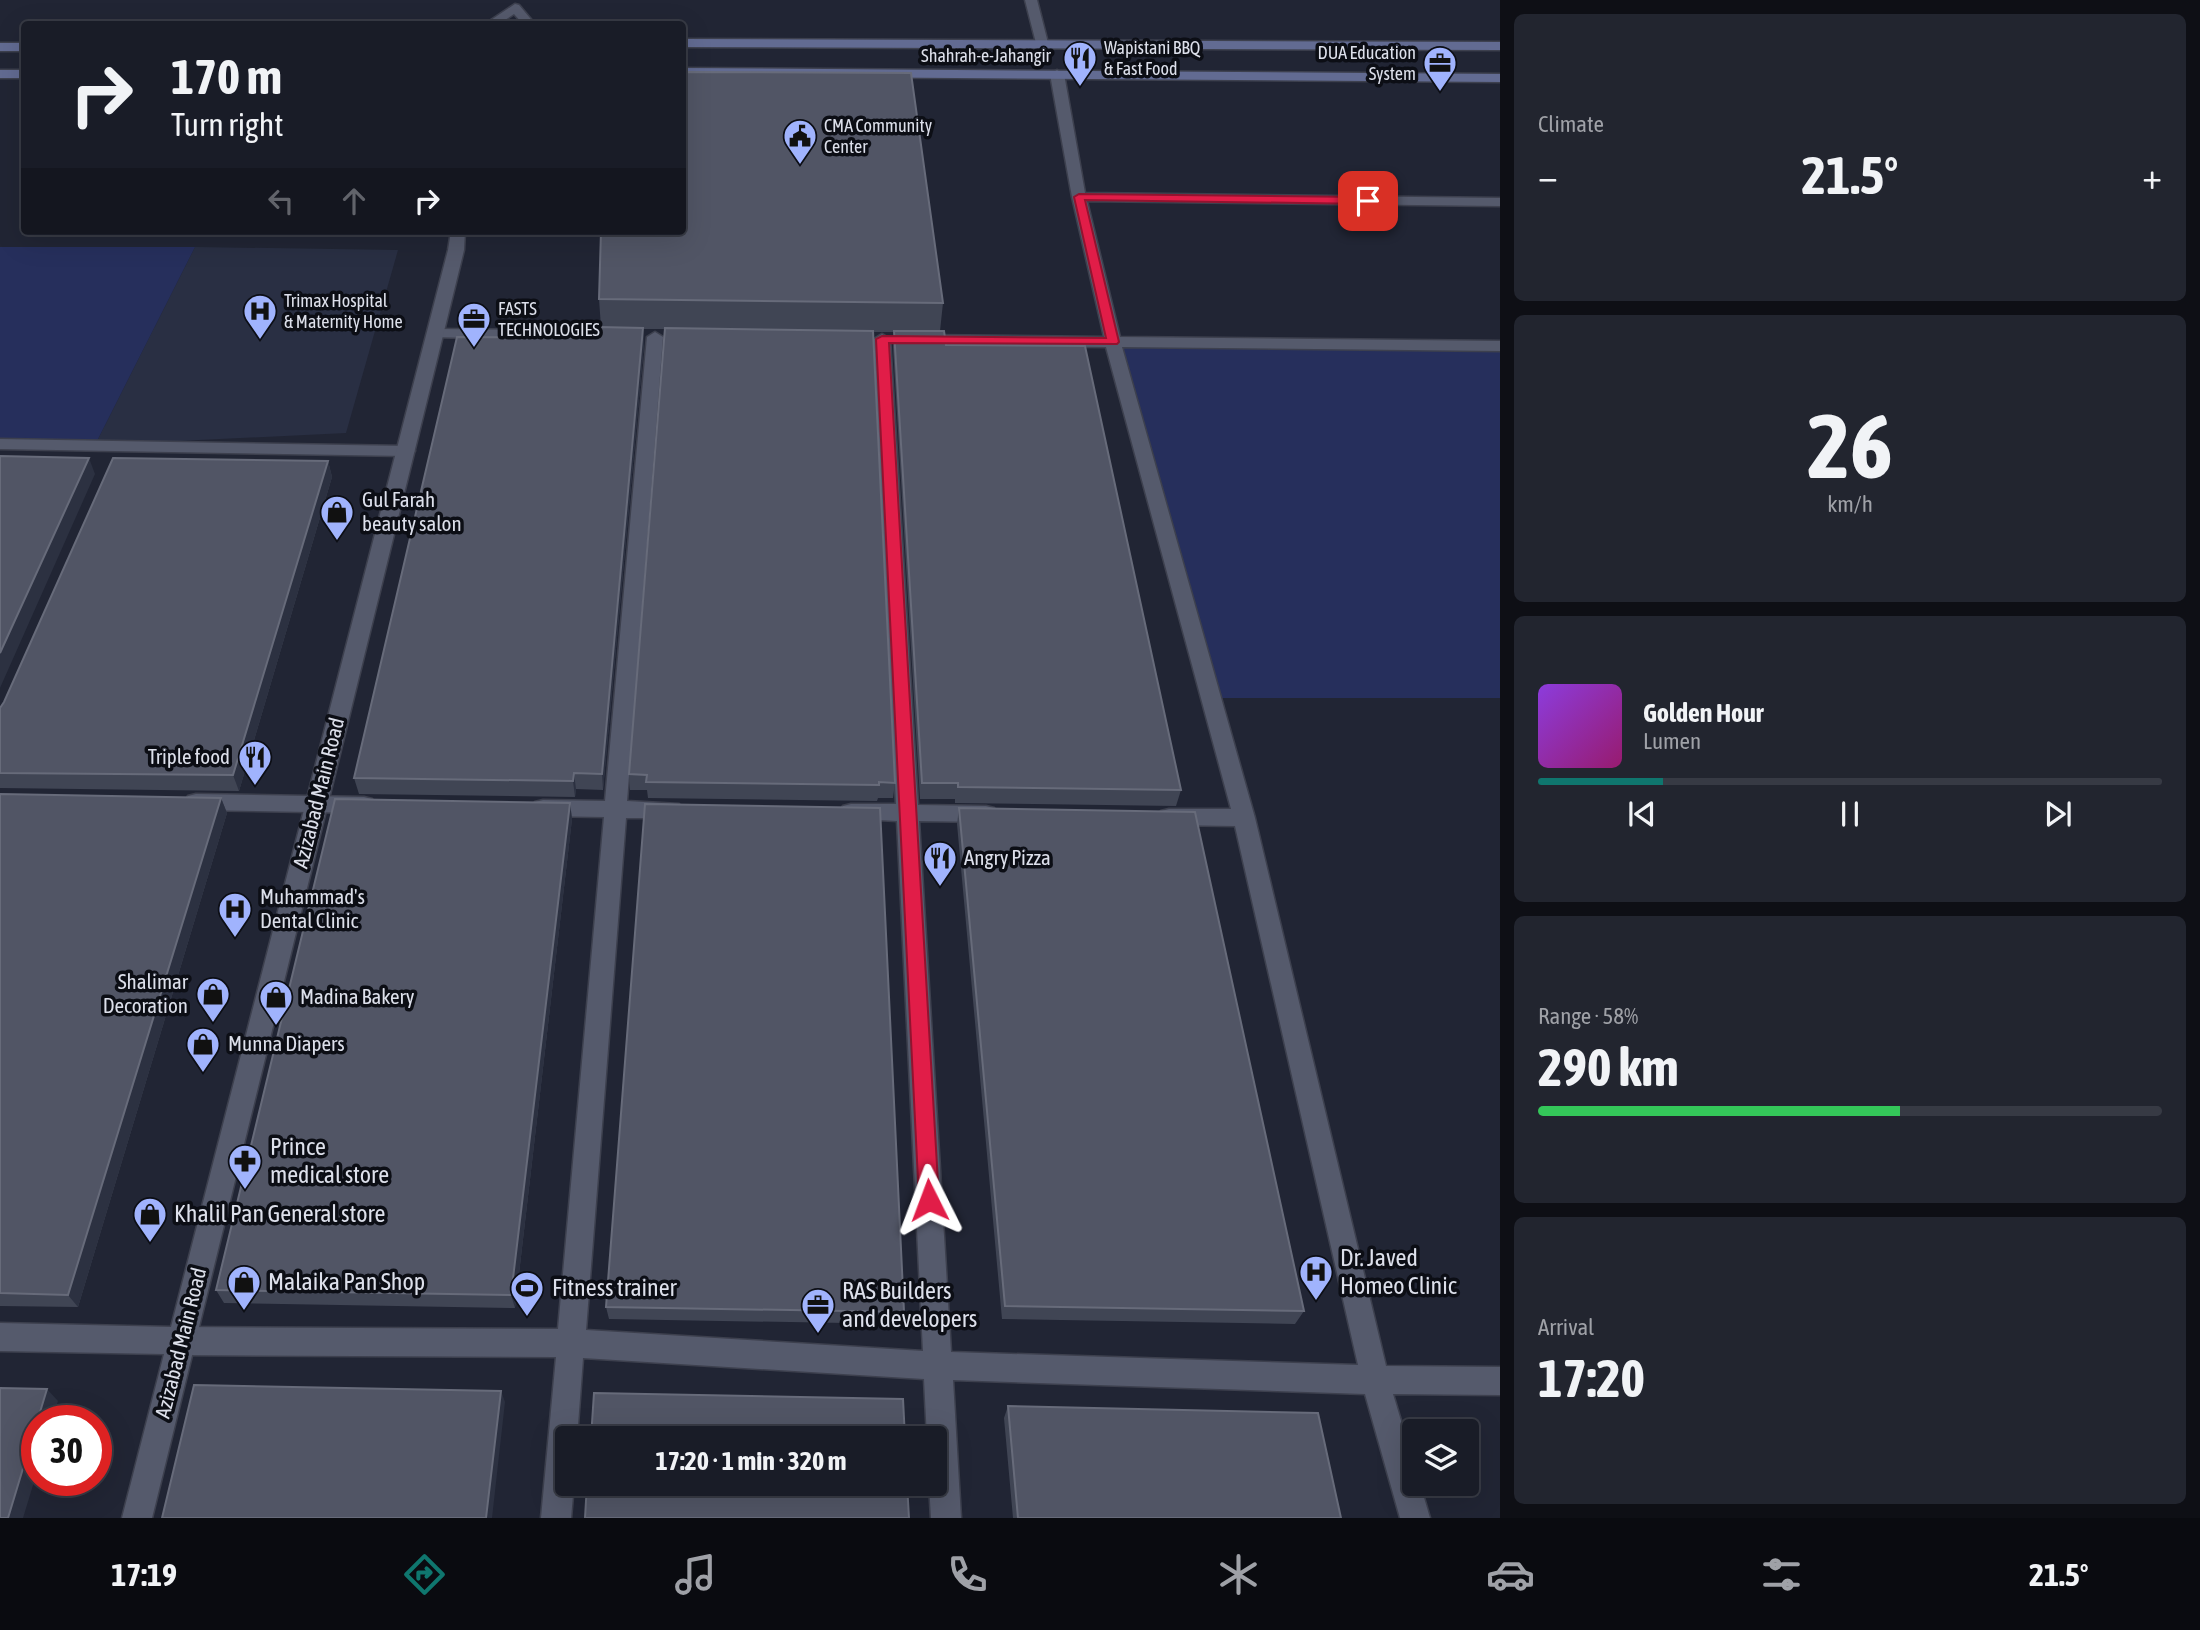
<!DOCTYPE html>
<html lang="en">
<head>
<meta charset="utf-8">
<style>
	:root { --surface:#191c27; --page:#22252f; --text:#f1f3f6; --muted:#9fa1a7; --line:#373a44; --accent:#0f766e }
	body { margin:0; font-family:"Asap Condensed",sans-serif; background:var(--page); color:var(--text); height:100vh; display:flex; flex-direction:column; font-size:26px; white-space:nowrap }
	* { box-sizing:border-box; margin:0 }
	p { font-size:23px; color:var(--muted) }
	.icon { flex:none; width:38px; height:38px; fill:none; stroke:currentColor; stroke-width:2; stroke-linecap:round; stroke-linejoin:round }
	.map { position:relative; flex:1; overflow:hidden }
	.drawer { display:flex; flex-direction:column; gap:14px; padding:14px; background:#0e0f15; width:700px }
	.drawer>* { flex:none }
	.top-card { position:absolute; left:21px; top:21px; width:665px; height:214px; border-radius:7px; box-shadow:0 7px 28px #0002,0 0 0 2px var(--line); background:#191c27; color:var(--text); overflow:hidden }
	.fabs { position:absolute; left:1402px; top:1419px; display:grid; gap:14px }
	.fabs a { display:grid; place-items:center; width:77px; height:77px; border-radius:7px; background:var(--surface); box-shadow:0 7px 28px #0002,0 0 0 2px var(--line); font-size:35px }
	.speed { position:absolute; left:21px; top:1405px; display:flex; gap:14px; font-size:35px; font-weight:700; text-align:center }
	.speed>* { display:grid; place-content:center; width:91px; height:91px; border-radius:50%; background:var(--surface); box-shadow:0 7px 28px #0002,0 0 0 2px var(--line); line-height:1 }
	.speed .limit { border:10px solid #d22; background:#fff; color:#111 }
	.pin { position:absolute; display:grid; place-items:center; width:60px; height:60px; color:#fff; margin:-30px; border-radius:14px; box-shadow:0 4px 10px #0006 }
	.me { position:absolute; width:77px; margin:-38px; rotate:357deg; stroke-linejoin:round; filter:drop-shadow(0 0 5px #0008) }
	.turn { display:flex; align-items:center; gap:24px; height:147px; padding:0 35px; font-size:32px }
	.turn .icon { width:91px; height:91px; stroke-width:2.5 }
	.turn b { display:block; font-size:49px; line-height:60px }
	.lanes { display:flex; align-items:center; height:66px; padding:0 35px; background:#0003; justify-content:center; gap:35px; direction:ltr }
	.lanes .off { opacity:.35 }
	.big { font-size:52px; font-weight:700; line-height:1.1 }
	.drawer .tile { flex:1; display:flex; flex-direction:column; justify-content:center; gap:10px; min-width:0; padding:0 24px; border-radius:10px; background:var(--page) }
	.drawer .dial { align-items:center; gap:0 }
	.dial b { font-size:91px; line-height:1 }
	.song { display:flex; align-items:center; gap:21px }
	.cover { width:84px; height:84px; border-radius:10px; background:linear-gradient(135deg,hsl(270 70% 55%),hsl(320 70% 35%)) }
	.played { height:7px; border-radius:4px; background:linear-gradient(90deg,var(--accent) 20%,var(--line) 20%) }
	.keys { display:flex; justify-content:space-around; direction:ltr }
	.heat { display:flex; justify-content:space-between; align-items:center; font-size:38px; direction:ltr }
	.charge { height:10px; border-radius:5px; background:linear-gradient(90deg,#34c759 58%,var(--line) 0) }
	.trip { position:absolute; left:555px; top:1426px; width:392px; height:70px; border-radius:7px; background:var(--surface); box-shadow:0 7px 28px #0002,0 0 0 2px var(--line); font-weight:700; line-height:70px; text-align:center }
	.dock { display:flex; height:112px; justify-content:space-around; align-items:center; background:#0a0b10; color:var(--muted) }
	.dock .icon { width:49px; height:49px }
	.dock .current { color:var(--accent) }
	.dock b { font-size:32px; color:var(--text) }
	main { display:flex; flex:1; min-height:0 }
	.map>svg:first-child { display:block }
</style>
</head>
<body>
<main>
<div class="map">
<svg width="1500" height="1518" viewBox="0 0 1500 1518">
	<rect width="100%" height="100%" fill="#212534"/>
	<path fill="#292f43" d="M195 247 398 250 346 433 95 445Z"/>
	<path fill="#262f5c" d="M0 247H195L95 445 0 444Z
		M1113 342 1500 346V698H1211Z"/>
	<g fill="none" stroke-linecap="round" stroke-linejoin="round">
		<defs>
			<path id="minor" d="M1025 0H1037L1048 43 1047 46 1042 47 1036 43Z
				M1057 70 1064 74 1085 193 1500 198V206L1087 201 1120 337 1500 341V351L1122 347 1255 818 1386 1366 1500 1367V1395L1393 1394 1414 1464V1484H1420L1430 1518H1400L1365 1394 953 1380 961 1518H931L929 1484H934V1438H927L924 1379 583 1358 577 1438H567V1484H574L571 1518H541L556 1357 181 1355 171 1351 167 1341 171 1331 181 1327 558 1329 604 817 543 816 535 814 532 808 535 802 543 800 605 801 647 337 655 332 663 337 627 801 679 804 682 810 679 816 671 818H626L586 1330 923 1351 897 821 843 818 840 812 843 806 851 804H896L874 339 882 334 890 339 918 805 986 806 994 808 997 814 994 820 986 822 919 821 951 1352 1358 1365 1235 826 1169 825 1161 823 1158 817 1161 811 1169 809H1231L1106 347 916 345 908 340 916 335 1104 337 1072 197 1050 74Z
				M435 329 625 331 633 336 625 341 429 337 427 334 429 331Z
				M0 439 406 446 415 451 406 456 0 449Z
				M196 794 364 797 372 799 375 805 372 811 364 813 196 810 188 808 185 802 188 796Z"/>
			<path id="tertiary" d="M515 4 519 5 535 24H523L514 14 499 24H485Z
				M451 231H465L464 250 152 1518H122L164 1354 0 1351V1323L171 1327 448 250Z"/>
			<path id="secondary" d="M682 39 1500 42V50L682 47Z
				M0 43H24V51H0Z
				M682 68 1500 74V82L682 76Z
				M0 70H24V78H0Z"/>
		</defs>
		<use href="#minor" stroke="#3d404e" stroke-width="3"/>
		<use href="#tertiary" stroke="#3d404e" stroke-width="3"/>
		<use href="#secondary" stroke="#3d404e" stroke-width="3"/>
		<use href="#minor" fill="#555a6c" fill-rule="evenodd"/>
		<use href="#tertiary" fill="#555a6c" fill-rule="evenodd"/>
		<use href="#secondary" fill="#626b92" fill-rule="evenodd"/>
	</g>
	<path fill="#404554" d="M599 299 943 303 940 331 946 345 1181 790 1176 806 955 803V799H920L893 347 894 332H873L895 783 893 798H878L877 801 648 798 647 790H630L629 774 665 329H643L644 344 603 790 576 789 575 797 359 794 354 778 599 338 601 327Z
		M328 461 332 477 239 791 0 788V708Z
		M0 794 221 798 227 813 78 1307 0 1306Z
		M570 803 572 819 515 1308 224 1303 216 1290Z
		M959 808 1304 1311 1295 1324 1002 1319 957 824Z
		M606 1307 904 1312 902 1324 609 1319Z
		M1008 1406 1341 1518H1013L1004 1418Z"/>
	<path fill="#2c3141" d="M643 328 644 344 603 790 602 774Z
		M89 458 95 474 0 688V653Z
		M328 461 332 477 239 791 233 775Z
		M574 773 576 789 575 797 573 781Z
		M221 798 227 813 78 1307 68 1295Z
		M570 803 572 819 515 1308 511 1295Z
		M47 1389 58 1401 52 1421H37Z
		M501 1391 505 1402 492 1518H486Z
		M37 1423V1472L23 1518H8Z"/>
	<path fill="#515565" stroke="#676b7a" stroke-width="2" d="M682 72 911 73 943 303 599 299 601 231H682Z
		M599 327 643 328 602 774 574 773 573 781 354 778 457 337 599 338Z
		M665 328 873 331 895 783 879 782V785L646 782 647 775 629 774Z
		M894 331H944L946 345 1085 346 1181 790 958 787V783H922Z
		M0 456 89 458 0 653Z
		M113 458 328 461 233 775 0 773V708L4 702Z
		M0 794 221 798 68 1295 0 1293Z
		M335 799 570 803 511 1295 216 1290Z
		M645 804 880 808 904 1312 606 1307Z
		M959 808 1195 812 1304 1311 1005 1306Z
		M194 1385 501 1391 486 1518H162Z
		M0 1388 47 1389 8 1518H0Z
		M594 1393 903 1399 905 1438H591Z
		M1008 1406 1318 1413 1341 1518H1018Z
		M587 1484H907L909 1518H585Z"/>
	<path fill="#e11d48" stroke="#92132f" stroke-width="2" d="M1079 194 1368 197 1374 201 1368 204 1085 200 1119 342 1117 344 889 343 939 1200 936 1207 929 1209 922 1207 919 1200 876 339 882 336 1106 338 1074 197Z"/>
	<defs>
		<symbol id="restaurant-pin" viewBox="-11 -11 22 30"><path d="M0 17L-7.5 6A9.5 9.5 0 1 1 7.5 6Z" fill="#a0b3fd" stroke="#0c0e15"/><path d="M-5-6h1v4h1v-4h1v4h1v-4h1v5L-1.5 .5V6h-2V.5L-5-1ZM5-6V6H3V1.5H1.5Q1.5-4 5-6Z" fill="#111"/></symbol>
		<symbol id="office-pin" viewBox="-11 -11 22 30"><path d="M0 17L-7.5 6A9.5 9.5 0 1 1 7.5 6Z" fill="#a0b3fd" stroke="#0c0e15"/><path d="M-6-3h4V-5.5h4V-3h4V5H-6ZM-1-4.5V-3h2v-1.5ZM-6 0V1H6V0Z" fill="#111"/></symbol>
		<symbol id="civic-pin" viewBox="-11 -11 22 30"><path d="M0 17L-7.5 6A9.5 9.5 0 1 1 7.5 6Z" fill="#a0b3fd" stroke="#0c0e15"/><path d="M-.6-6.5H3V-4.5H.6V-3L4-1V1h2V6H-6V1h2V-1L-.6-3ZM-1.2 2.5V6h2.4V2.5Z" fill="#111"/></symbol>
		<symbol id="hospital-pin" viewBox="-11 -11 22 30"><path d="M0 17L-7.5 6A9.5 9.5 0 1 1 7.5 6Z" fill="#a0b3fd" stroke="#0c0e15"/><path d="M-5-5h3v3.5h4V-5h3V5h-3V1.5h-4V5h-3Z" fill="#111"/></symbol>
		<symbol id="shop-pin" viewBox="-11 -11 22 30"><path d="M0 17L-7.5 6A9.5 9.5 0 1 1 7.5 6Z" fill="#a0b3fd" stroke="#0c0e15"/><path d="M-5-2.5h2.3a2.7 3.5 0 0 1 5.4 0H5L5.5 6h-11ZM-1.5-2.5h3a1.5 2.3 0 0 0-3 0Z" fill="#111"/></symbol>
		<symbol id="pharmacy-pin" viewBox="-11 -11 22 30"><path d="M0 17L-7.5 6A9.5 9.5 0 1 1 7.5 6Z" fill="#a0b3fd" stroke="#0c0e15"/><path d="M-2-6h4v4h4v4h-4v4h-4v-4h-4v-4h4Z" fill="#111"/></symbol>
		<symbol id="stadium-pin" viewBox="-11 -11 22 30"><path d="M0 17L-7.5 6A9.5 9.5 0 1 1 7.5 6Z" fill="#a0b3fd" stroke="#0c0e15"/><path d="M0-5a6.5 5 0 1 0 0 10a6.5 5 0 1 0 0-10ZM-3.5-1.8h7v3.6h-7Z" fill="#111"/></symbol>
	</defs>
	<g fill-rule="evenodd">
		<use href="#restaurant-pin" x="1061" y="39" width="38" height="52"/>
		<use href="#office-pin" x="1421" y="44" width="38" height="52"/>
		<use href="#civic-pin" x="781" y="117" width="38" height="52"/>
		<use href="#hospital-pin" x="241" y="292" width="38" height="52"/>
		<use href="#office-pin" x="455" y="300" width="38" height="52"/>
		<use href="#shop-pin" x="318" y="493" width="38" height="52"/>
		<use href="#restaurant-pin" x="236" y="738" width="38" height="52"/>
		<use href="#restaurant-pin" x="921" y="839" width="38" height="52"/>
		<use href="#hospital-pin" x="216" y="890" width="38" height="52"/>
		<use href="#shop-pin" x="194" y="975" width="38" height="52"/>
		<use href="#shop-pin" x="257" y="978" width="38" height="52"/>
		<use href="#shop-pin" x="184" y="1025" width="38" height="52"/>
		<use href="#pharmacy-pin" x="226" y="1142" width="38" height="52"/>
		<use href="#shop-pin" x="131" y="1195" width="38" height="52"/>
		<use href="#hospital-pin" x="1297" y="1253" width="38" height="52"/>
		<use href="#shop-pin" x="225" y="1263" width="38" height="52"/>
		<use href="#stadium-pin" x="508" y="1269" width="38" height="52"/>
		<use href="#office-pin" x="799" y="1286" width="38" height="52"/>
	</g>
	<g text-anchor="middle" stroke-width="7" stroke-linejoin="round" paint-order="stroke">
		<g font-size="18" fill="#dde0eb" stroke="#0c0e15" text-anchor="start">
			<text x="1104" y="54">Wapistani BBQ<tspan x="1104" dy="21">&amp; Fast Food</tspan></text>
			<text x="1416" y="59" text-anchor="end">DUA Education<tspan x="1416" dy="21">System</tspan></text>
			<text x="824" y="132">CMA Community<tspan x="824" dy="21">Center</tspan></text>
			<text x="284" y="307">Trimax Hospital<tspan x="284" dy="21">&amp; Maternity Home</tspan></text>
			<text x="498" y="315">FASTS<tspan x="498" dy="21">TECHNOLOGIES</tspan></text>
		</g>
		<g font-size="18" fill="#dde0eb" stroke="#0c0e15">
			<text x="986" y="62">Shahrah-e-Jahangir</text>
		</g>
		<g font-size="21" fill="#dde0eb" stroke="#0c0e15" text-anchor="start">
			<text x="362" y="507">Gul Farah<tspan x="362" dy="24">beauty salon</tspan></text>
			<text x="230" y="764" text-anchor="end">Triple food</text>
			<text x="964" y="865">Angry Pizza</text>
			<text x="260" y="904">Muhammad's<tspan x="260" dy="24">Dental Clinic</tspan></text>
			<text x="188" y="989" text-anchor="end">Shalimar<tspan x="188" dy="24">Decoration</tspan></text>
			<text x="300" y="1004">Madina Bakery</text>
			<text x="228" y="1051">Munna Diapers</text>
		</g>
		<g font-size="21" fill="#dde0eb" stroke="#0c0e15">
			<text transform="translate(319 793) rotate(-76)" y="7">Azizabad Main Road</text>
			<text transform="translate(181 1343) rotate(-76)" y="7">Azizabad Main Road</text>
		</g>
		<g font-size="24" fill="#dde0eb" stroke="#0c0e15" text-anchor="start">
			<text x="270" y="1155">Prince<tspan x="270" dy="28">medical store</tspan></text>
			<text x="174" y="1222">Khalil Pan General store</text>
			<text x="1340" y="1266">Dr. Javed<tspan x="1340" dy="28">Homeo Clinic</tspan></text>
			<text x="268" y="1290">Malaika Pan Shop</text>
			<text x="552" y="1296">Fitness trainer</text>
			<text x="842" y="1299">RAS Builders<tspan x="842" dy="28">and developers</tspan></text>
		</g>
	</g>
</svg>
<div class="fabs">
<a><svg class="icon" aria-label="layers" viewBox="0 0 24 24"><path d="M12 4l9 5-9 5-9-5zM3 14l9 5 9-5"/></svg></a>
</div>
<div class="speed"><div class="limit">30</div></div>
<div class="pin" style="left:1368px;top:201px;background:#d93025"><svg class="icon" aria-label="arrive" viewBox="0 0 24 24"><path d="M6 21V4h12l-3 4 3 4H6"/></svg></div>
<svg class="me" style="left:929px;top:1200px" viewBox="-20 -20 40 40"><path d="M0-17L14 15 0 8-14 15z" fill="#e11d48" stroke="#fff" stroke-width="4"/></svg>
<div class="trip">17:20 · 1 min · 320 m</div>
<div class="top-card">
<div class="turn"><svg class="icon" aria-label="right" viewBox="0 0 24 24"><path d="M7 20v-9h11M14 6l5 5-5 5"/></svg><div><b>170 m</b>Turn right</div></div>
<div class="lanes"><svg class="icon off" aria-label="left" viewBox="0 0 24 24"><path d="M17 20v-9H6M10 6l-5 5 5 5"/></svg><svg class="icon off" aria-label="ahead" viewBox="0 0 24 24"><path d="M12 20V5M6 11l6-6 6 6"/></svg><svg class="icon" aria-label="right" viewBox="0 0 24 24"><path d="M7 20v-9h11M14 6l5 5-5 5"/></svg></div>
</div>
</div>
<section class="drawer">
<div class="tile"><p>Climate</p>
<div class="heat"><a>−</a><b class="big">21.5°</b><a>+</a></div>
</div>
<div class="tile dial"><b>26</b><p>km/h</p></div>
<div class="tile">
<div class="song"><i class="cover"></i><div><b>Golden Hour</b><p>Lumen</p></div></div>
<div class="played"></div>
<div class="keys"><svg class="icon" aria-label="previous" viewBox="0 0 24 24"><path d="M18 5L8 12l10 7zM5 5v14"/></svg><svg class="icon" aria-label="pause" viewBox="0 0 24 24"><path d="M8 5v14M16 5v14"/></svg><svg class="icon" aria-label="next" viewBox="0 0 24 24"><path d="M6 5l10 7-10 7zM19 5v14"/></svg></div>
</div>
<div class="tile"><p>Range · 58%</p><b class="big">290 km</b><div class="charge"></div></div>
<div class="tile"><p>Arrival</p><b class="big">17:20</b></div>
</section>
</main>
<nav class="dock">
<b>17:19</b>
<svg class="icon current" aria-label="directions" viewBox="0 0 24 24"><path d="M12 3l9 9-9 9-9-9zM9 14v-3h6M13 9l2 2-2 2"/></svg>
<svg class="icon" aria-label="music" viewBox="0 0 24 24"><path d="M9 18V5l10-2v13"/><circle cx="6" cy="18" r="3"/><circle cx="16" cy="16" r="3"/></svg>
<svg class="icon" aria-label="phone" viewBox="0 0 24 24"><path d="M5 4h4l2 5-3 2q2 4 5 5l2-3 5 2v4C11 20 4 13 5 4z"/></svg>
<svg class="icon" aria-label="climate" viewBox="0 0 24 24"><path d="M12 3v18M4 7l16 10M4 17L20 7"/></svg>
<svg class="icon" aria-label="car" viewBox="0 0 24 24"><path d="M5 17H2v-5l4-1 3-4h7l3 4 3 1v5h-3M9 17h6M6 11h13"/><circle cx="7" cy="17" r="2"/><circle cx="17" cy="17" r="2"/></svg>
<svg class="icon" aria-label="filters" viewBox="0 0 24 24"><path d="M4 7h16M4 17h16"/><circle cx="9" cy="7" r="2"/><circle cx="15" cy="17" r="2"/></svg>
<b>21.5°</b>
</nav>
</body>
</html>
